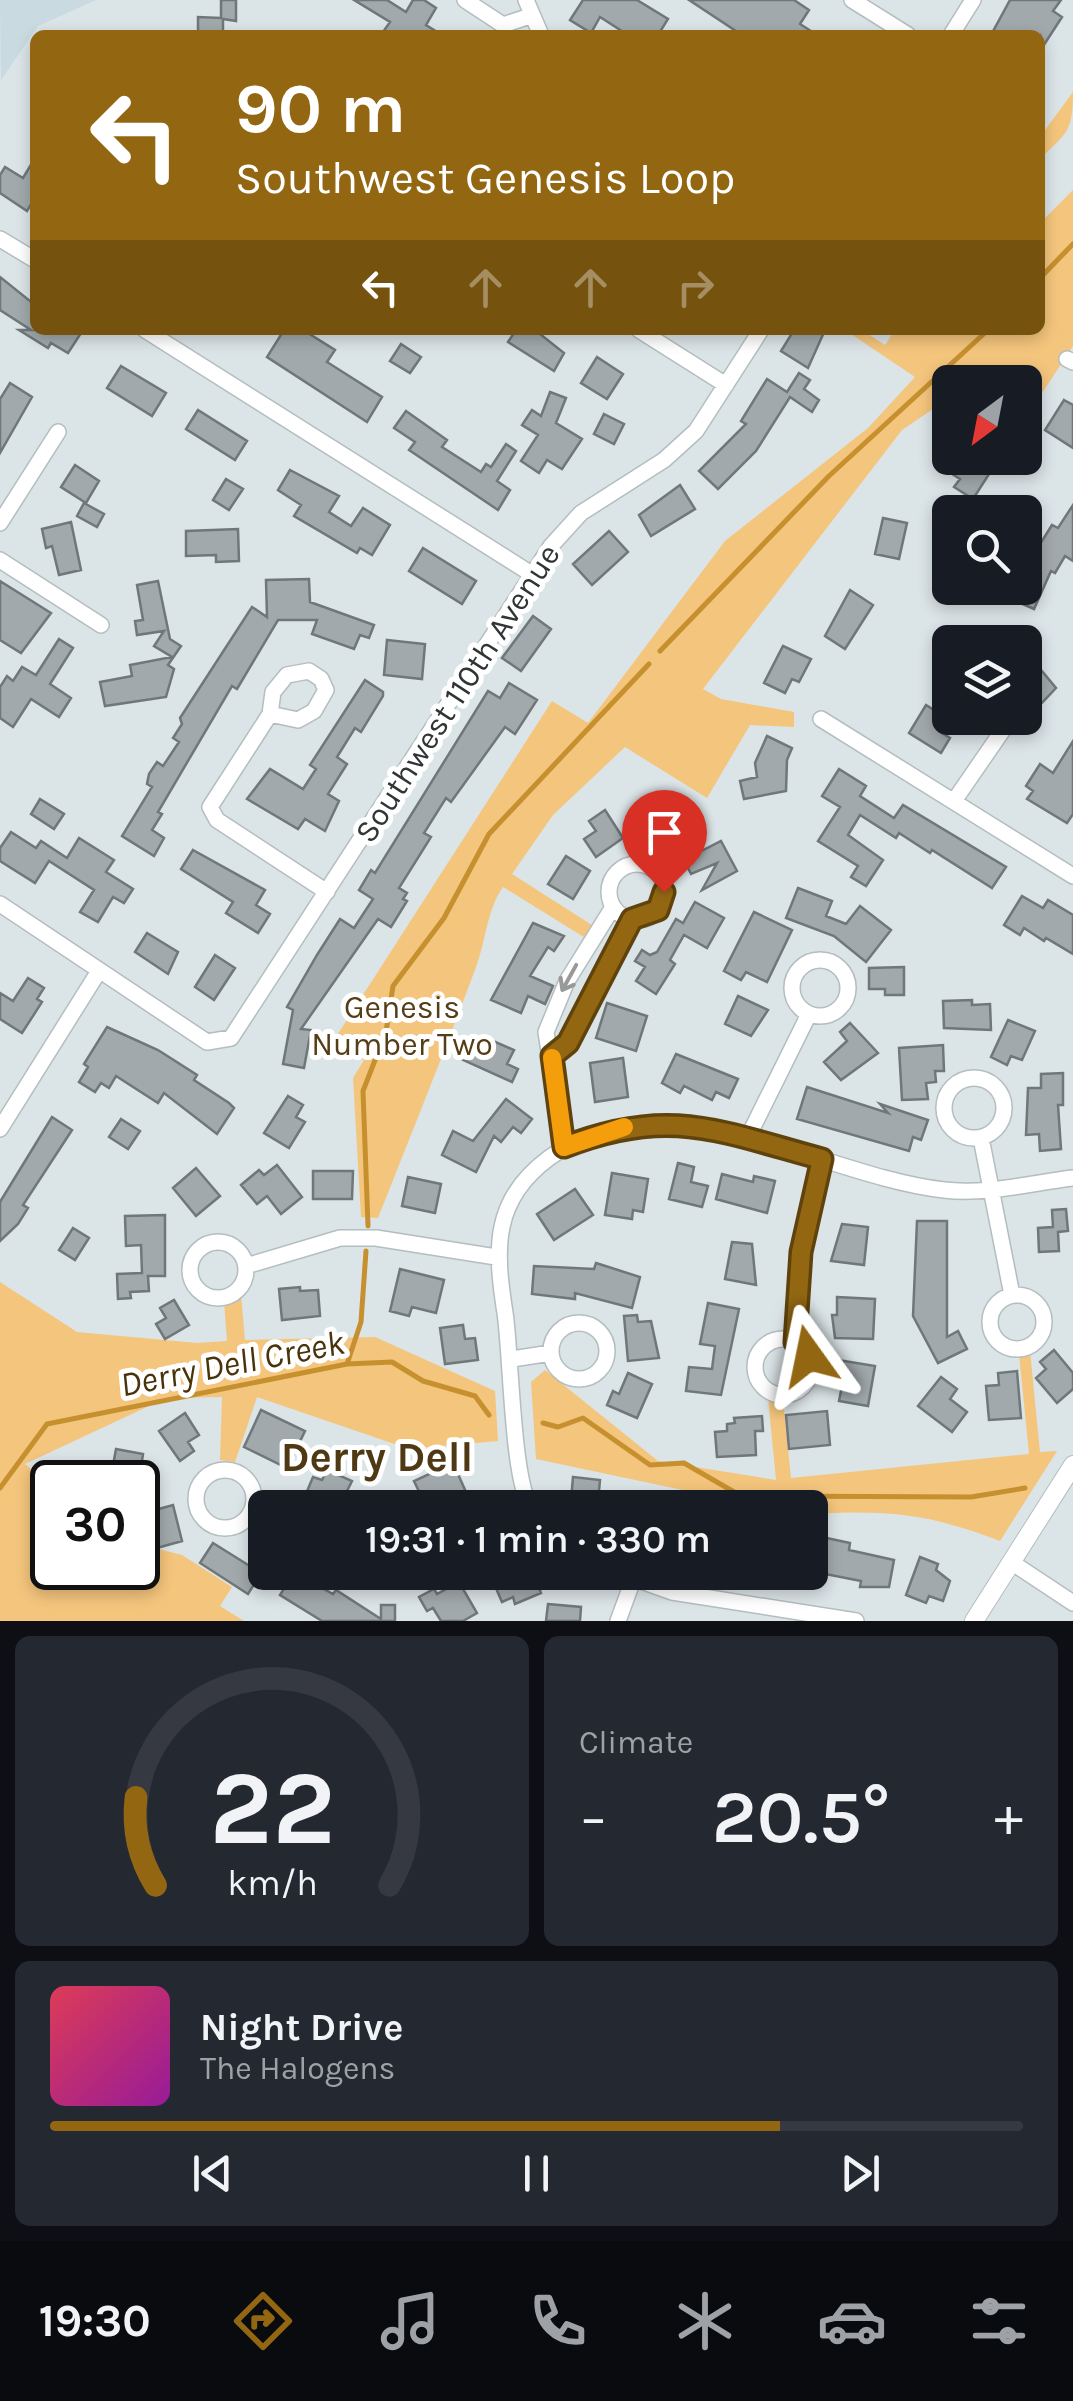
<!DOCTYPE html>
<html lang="en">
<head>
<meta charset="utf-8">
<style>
	:root { --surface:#171b24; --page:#242831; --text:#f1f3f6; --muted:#9ea1a6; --line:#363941; --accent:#936712 }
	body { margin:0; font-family:Karla,sans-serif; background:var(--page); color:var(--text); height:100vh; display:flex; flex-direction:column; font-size:38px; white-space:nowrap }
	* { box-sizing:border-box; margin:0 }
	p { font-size:32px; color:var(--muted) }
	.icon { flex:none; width:55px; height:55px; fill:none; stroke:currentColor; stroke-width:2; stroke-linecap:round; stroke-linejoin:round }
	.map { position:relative; height:1621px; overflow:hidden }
	.panel { display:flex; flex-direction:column; gap:15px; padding:15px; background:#0d0f14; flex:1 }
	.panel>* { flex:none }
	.guide { position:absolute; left:30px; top:30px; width:1015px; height:305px; border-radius:15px; box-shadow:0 5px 15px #0003; background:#936712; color:#fff; overflow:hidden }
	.needle { width:65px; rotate:212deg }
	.buttons { position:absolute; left:932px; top:365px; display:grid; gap:20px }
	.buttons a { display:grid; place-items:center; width:110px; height:110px; border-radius:15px; background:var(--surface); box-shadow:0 5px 15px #0003; font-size:50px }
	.speed { position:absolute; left:30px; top:1460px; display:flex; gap:20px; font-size:50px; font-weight:700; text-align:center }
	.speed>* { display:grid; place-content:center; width:130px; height:130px; border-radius:50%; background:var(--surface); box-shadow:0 5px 15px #0003; line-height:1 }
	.speed .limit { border:5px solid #111; border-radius:15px; background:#fff; color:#111 }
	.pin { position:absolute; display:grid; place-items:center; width:85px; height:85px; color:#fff; margin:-102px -42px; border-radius:50% 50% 50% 0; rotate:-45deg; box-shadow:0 0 10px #0007 }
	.pin .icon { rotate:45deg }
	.me { position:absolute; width:110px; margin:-55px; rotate:348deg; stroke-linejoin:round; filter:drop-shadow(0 0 8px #0008) }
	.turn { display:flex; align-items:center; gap:35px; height:210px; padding:0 40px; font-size:45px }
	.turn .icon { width:130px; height:130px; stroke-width:2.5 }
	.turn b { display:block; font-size:70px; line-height:85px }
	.lanes { display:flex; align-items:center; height:95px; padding:0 40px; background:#0003; justify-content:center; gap:50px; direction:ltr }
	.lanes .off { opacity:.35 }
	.big { font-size:75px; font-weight:600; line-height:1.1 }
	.panel .tile { flex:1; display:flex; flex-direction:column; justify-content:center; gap:15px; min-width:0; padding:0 35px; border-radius:15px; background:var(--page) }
	.panel .dial { align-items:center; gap:0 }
	.dial svg { height:260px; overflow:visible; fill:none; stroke:var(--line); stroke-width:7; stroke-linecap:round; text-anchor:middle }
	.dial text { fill:var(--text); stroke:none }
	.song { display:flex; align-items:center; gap:30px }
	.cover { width:120px; height:120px; border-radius:15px; background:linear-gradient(135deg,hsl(350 70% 55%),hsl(300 70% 35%)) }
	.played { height:10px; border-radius:5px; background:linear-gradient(90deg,var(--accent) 75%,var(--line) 75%) }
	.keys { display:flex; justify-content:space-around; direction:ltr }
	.heat { display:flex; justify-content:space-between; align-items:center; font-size:55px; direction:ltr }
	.panel .tiles { flex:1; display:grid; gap:15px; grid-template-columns:1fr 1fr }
	.tile:last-child { grid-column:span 2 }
	.trip { position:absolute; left:248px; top:1490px; width:580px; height:100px; border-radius:15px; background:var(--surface); box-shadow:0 5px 15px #0003; font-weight:600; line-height:100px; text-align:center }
	.tabs { display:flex; height:160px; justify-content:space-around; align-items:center; background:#090b0e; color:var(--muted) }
	.tabs .icon { width:70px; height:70px }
	.tabs .active { color:var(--accent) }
	.tabs b { font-size:45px; color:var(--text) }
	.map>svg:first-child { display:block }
</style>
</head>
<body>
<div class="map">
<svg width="1073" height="1621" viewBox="0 0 1073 1621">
	<rect width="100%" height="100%" fill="#dbe4e7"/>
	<path fill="#c9dae0" d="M0 0H96L38 26 1 80Z"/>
	<path fill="#f4c57d" d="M1073 92C1073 133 1066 133 1040 159V137Z
		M1073 190V346L1025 419V382H950V404L939 405 902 430 703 689 721 699 794 712V727L750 725 707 798 625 747 553 815 512 874 595 927 587 939 503 887C487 909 486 941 476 967 445 1051 411 1134 378 1218L361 1217 353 1078 364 1060 334 1040 552 701 588 723 725 541 868 428 915 377 845 330H862L885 345 895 330H1040V223Z
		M0 1282 77 1332 197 1343 227 1341 224 1301 241 1294 245 1340 375 1337 495 1391 498 1441 409 1449 257 1397 235 1462 220 1460 222 1397 166 1398 25 1464 52 1487V1568H138V1508L145 1512 147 1546 182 1555 232 1587 220 1606 244 1621H0Z
		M1030 1351 1040 1452 1057 1451 1000 1541C927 1513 887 1510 810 1514V1508L763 1507 536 1459 531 1382 545 1370 658 1461 776 1480 768 1398 783 1400 791 1478 1029 1454 1019 1354Z"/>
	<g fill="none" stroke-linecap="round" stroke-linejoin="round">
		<path stroke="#c6902f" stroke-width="5" d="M1040 278 1073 244
			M660 651 829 476 988 330
			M368 1226 363 1091 386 1032 393 986 444 918 489 834 649 664
			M347 1364 361 1322 366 1251
			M543 1423 558 1427 583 1418 650 1465 684 1463 741 1496 971 1497 1025 1488
			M0 1488 47 1424 347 1364 392 1362 423 1381 475 1396 489 1415"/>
	</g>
	<path fill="#a1a9ac" stroke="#6f7779" stroke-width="2.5" d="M221 0H236V21L223 19V35H198V17L221 18Z
		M354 0H387L406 12 413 0H424L436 8 426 25 442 35H381L390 22Z
		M583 0H637L668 19 658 35H628L600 17 591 33 570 20Z
		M689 0H794L809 10 800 24 817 35H742Z
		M1010 0H1061L1053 11 1062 17 1040 51V35H991Z
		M35 158V198L27 211 0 193V175L5 167 23 178Z
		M0 277 35 305V330H83L68 353 51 343 48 348 19 330H31L0 310Z
		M284 330H303L335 350 327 362 382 397 367 422 267 357Z
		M516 330H535L564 353 554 371 508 342Z
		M794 330H825L808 368 781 351Z
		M401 344 421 357 410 373 390 361Z
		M597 357 623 374 607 399 581 383Z
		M121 366 166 393 152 416 107 388Z
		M799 373 810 380 804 389 819 400 812 412 790 397 756 451 718 489 699 471 746 424 741 421 767 379 787 392Z
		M10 383 32 397 0 453V399Z
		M550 392 566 398 556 423 582 439 562 469 547 460 539 473 521 461 538 435 522 425 532 410 541 416Z
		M1064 400 1073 405V448L1045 430Z
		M198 410 247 441 235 460 186 429Z
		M406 411 447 440 442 447 481 472 486 464 491 467 506 444 516 451 497 481 510 490 498 510 409 450 415 442 394 428Z
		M604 414 624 424 614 444 594 434Z
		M947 458H969L991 471 973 499 954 487 960 479 941 467Z
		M75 465 99 481 86 503 61 487Z
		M290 470 339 496 329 512 351 526 363 508 390 525 372 555 360 548 357 553 294 516 301 505 278 490Z
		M226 479 243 489 229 510 213 500Z
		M680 485 695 509 651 536 639 515Z
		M84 503 104 514 97 527 77 516Z
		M1073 505V561L1065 556 1055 573 1051 571 1034 609 986 588H1025V568L1052 525 1058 528Z
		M883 518 907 523 899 559 875 554Z
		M71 522 81 570 59 575 52 546 46 548 42 529Z
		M238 529 239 561 216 562V555L186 556V531Z
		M609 531 628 552 592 585 573 564Z
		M423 548 476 581 462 604 409 571Z
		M309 579 310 602 374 625 369 638 360 635 354 649 312 634 317 620H278L237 689 232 686 158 812 162 814 152 830 164 838 154 856 122 836 152 787 147 784 149 774 157 762 163 766 179 742 173 738 182 724 180 718 252 607 267 617 266 580Z
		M0 581 51 613 21 653 0 640Z
		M158 581 170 639 181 646 168 665 174 669 166 697 105 706 100 682 132 676 130 665 172 657 154 646 164 631 137 635 135 621 143 620 137 585Z
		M850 590 873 605 845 649 825 636Z
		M533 616 551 629 521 671 502 658Z
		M59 639 73 648 50 684 71 698 59 717 31 699 13 727 0 718V687L7 676 13 681 22 667 36 675Z
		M387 640 425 644 422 679 384 675Z
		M783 646 811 659 799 682 792 679 785 693 764 683Z
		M1032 659 1056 688 1039 706 1025 693V667Z
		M365 680 383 692V696L361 732 355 728 337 757 347 764 328 794 339 801 325 831 305 819 298 829 247 799 270 769 303 789 316 769 310 765Z
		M509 683 537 700 515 734 505 727 451 802 446 798 424 833 431 837 399 888 407 893 403 899 407 901 391 927 378 919 301 1029 311 1030 304 1068 283 1064 293 1010 287 1007 317 955 340 919 354 928 373 899 359 890 371 870 375 873 488 691 500 698Z
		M926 705 950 720 942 733 950 738 941 753 909 733Z
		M767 736 792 748 787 760 786 791 744 799 740 781 757 777 755 763Z
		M1073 741V814L1067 823 1027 799 1033 791 1026 786 1040 764 1053 773Z
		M839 769 866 786 860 796 894 818 903 805 1006 867 992 888 932 850 930 853 899 833 896 838 860 815 848 835 883 860 866 886 851 877 858 866 818 841 840 807 822 796Z
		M650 795 688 820 674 842 637 819Z
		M40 799 64 814 54 829 31 814Z
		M605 810 623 838 596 857 584 839 596 831 589 821Z
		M11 832 36 848 41 841 67 858 79 838 114 860 106 872 133 889 124 903 113 897 98 922 80 912 94 890 49 861 35 883 0 861V848Z
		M721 841 737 871 702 890 717 863 691 874 684 860Z
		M193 850 265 890 256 905 270 914 258 933 226 913 233 902 181 869Z
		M566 856 590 871 573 899 548 884Z
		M798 888 832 901 826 916 846 924 860 906 891 930 866 962 834 936 786 918Z
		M1022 896 1043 908 1048 900 1073 915V954L1046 938 1044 941 1024 928 1020 935 1004 925Z
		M695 902 724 918 707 948 684 935 670 960 675 964 656 994 636 981 645 967 635 961 642 950 650 955 657 952 676 919 683 923Z
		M754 912 792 930 767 982 746 972 741 980 724 971Z
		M533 923 564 936 554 951 548 947 530 976 553 986 545 1004 528 996 521 1013 491 1000Z
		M147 933 178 952 168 974 135 952Z
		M215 955 235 968 214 1000 195 987Z
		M904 967V995H885V989H869V968Z
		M28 978 44 988 37 999 42 1002 22 1033 0 1019V993L13 1001Z
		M738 996 768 1010 751 1036 725 1024Z
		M972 1000V1005L990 1004 991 1030 944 1028 943 1001Z
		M607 1003 647 1016 636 1051 596 1038Z
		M1008 1020 1035 1031 1022 1060 1011 1056 1007 1065 991 1057Z
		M850 1023 878 1053 841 1080 824 1062 847 1041 840 1032Z
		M107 1027 158 1050 197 1075 194 1080 229 1103 234 1108 217 1134 164 1093 158 1103 116 1076 109 1088 101 1083 95 1092 79 1082 88 1067 84 1064Z
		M484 1037 514 1050 507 1064 518 1069 512 1082 463 1060 471 1043 480 1046Z
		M943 1045 944 1071H935L936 1082 926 1083 928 1099 902 1100 899 1048Z
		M676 1054 738 1079 729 1098 716 1092 712 1100 684 1086 680 1093 662 1083Z
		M623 1058 628 1097 595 1102 590 1063Z
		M1063 1073V1105H1058L1061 1149 1040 1151 1039 1134 1026 1135 1028 1088H1041V1074Z
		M807 1087 888 1113 880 1104 928 1120 921 1140 913 1137 909 1151 797 1119Z
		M288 1096 303 1105 296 1117 305 1122 289 1148 264 1133Z
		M506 1099 532 1119 521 1133 513 1127 501 1142 494 1136 476 1172 442 1155 453 1131 473 1141Z
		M52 1117 72 1130 23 1205 28 1208 18 1224 0 1241V1202Z
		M121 1119 140 1131 128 1149 109 1137Z
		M678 1163 694 1167 691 1182 708 1186 702 1207 669 1199Z
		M277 1165 302 1197 281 1214 267 1196 257 1204 241 1185 259 1170 264 1175Z
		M196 1168 220 1196 196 1216 173 1188Z
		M313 1171H353L352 1199H313Z
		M612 1173 648 1179 643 1212 633 1210 632 1219 605 1215Z
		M722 1174 753 1182 754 1176 775 1181 767 1213 716 1199Z
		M408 1177 441 1184 435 1213 402 1206Z
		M575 1189 593 1215 554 1240 537 1214Z
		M1066 1209 1068 1231 1058 1232 1059 1251 1039 1252 1038 1228 1053 1227 1052 1210Z
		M165 1215V1276H148L149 1291 130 1292 131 1298 118 1299 117 1274 142 1273 141 1245 126 1246 125 1216Z
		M917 1221H947V1337L958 1331 967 1349 938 1363 913 1316Z
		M842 1224 868 1227 864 1265 831 1261Z
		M73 1228 89 1238 75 1260 59 1250Z
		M732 1242 752 1244 756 1285 725 1279Z
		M596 1263 640 1277 632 1308 575 1293V1299L532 1294 534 1266 594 1269Z
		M400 1269 444 1280 436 1313 412 1307 409 1316 390 1311Z
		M300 1287V1291L318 1290 320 1316 282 1320 279 1289Z
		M837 1297 875 1299 873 1339 835 1338 832 1315H837Z
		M174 1300 189 1325 165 1339 156 1324 166 1318 160 1308Z
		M708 1303 739 1309 721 1395 686 1391 689 1367 712 1369 715 1346 700 1344Z
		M637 1315 638 1322 651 1321 659 1358 628 1361 624 1316Z
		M463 1325 465 1339 475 1338 478 1360 445 1364 440 1328Z
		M1054 1350 1073 1373V1389L1057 1403 1036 1378 1046 1369 1040 1362Z
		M832 1359 875 1366 868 1406 839 1401 843 1381 828 1378Z
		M1017 1371 1021 1418 989 1420 986 1386 999 1385 998 1373Z
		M628 1373 652 1384 637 1418 607 1405 613 1391 619 1394Z
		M941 1377 957 1389 950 1399 967 1412 952 1432 918 1406Z
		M261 1410 305 1431 287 1468 244 1447Z
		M827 1411 830 1445 789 1449 786 1415Z
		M185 1413 199 1435 188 1442 194 1451 180 1461 159 1431Z
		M762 1416 763 1431H755L756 1455 717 1457 715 1432 727 1431V1424L735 1423 734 1418Z
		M116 1449 143 1454 139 1482H110Z
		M453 1463 470 1501 456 1508 451 1500 427 1508 414 1481Z
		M327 1470 352 1481 346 1493 406 1495 407 1508H313L316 1501 305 1496 313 1477 322 1480Z
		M573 1477 600 1480 599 1491 606 1492 604 1508H585L586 1501 571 1500Z
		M173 1505 182 1541 157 1548 148 1512Z
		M822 1537 850 1543 849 1550 894 1560 889 1587H860L861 1581 810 1571V1546L820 1548Z
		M213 1543 261 1573 248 1594 200 1563Z
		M920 1557 938 1564 936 1570 950 1581 943 1601 929 1596 926 1603 906 1595Z
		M294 1572 333 1594 336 1590 381 1619V1605H395V1621H322L280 1595Z
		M489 1572H533L541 1593 515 1604 513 1597 502 1602Z
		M459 1582 477 1613 463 1621H441L433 1608 427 1611 419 1597 434 1589 437 1594Z
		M548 1604 581 1607 580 1621H546Z"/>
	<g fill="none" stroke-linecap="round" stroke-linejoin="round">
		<defs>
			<path id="minor" d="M465 0 503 25 530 16
				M526 0 541 35
				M852 0 908 35
				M951 35 973 0
				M0 239 35 260
				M145 330 530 573
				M639 330 726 385
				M1067 359 1073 362
				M0 523 58 432
				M0 560 101 625
				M270 714 273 692 287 675 309 671 321 679 326 690 314 711 298 720 270 714 210 807 217 820 327 892
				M821 719 1073 876
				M954 801 1005 727
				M609 892a28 28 0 1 1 56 0a28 28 0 1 1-56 0Z
				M0 904 207 1042 231 1038 551 546 581 513 664 460 696 431 761 330
				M792 988a28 28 0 1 1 56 0a28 28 0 1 1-56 0Z
				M552 1057 568 1043 633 919
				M944 1108a30 30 0 1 1 60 0a30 30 0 1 1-60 0Z
				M0 1129 99 971
				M981 1138 1012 1295
				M747 1139 809 1014
				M564 1147 546 1032 567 981 613 907
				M190 1270a28 28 0 1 1 56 0a28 28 0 1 1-56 0Z
				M246 1266 340 1238H376L496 1257
				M990 1322a27 27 0 1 1 54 0a27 27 0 1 1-54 0Z
				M551 1351a28 28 0 1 1 56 0a28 28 0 1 1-56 0Z
				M755 1367a28 28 0 1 1 56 0a28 28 0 1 1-56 0Z
				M795 1341 801 1252 822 1159
				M512 1359 551 1353
				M196 1499a29 29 0 1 1 58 0a29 29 0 1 1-58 0Z
				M532 1508C512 1487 511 1350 505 1313 495 1249 492 1200 549 1158 666 1072 820 1176 944 1190 986 1195 1032 1183 1073 1178
				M1011 1562 1073 1603
				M616 1572 672 1592 856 1621
				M618 1621 633 1580"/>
			<path id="tertiary" d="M974 1621 1073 1465"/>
		</defs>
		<use href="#minor" stroke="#b4bdbf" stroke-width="18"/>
		<use href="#tertiary" stroke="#b4bdbf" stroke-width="20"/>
		<use href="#minor" stroke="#fff" stroke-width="15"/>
		<use href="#tertiary" stroke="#fff" stroke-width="18"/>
	</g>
	<defs><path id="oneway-shaft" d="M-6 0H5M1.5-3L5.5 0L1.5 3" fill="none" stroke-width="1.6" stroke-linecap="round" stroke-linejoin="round" transform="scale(2.5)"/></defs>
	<use stroke="#989a9a" href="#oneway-shaft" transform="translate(569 978) rotate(119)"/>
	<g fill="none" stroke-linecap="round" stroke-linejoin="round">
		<defs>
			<path id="route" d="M664 892 658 910 632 919 568 1043 552 1056 564 1147C669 1106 718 1131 822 1159L801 1252 795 1342 809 1356"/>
		</defs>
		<use href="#route" stroke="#60430c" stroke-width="25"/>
		<use href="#route" stroke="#936712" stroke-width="18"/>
		<path stroke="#f59e0b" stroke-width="18" d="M552 1058 564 1147 624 1127"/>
	</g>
	<g text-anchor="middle" stroke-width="10" stroke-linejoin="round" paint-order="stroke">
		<g font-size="32" fill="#303435" stroke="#fff">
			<text transform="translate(457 693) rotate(-57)" y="11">Southwest 110th Avenue</text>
		</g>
		<g font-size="32" fill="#553e17" stroke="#fff">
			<text x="402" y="1018">Genesis<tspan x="402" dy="37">Number Two</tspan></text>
		</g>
		<g font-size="35" font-style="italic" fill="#49330a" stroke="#fff">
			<text transform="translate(232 1363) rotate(-11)" y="12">Derry Dell Creek</text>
		</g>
		<g font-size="42" font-weight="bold" fill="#4f3915" stroke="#fff">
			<text x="377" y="1471">Derry Dell</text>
		</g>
	</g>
</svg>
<div class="buttons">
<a><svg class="needle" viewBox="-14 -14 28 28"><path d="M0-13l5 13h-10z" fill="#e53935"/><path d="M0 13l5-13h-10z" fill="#9ea1a6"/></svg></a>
<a><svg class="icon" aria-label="search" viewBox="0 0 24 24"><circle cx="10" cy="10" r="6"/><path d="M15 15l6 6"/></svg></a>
<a><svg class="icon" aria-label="layers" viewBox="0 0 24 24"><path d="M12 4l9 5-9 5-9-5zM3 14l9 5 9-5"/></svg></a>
</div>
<div class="speed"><div class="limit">30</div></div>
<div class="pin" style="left:664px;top:892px;background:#d93025"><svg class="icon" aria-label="arrive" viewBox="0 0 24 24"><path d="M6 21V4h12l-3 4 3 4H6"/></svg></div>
<svg class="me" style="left:809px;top:1356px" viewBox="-20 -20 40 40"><path d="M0-17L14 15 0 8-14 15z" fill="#936712" stroke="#fff" stroke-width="4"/></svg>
<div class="trip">19:31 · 1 min · 330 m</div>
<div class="guide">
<div class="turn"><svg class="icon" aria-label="left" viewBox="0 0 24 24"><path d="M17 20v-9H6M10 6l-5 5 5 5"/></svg><div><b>90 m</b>Southwest Genesis Loop</div></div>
<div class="lanes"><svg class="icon" aria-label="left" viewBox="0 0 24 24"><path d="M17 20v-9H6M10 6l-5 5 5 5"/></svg><svg class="icon off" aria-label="ahead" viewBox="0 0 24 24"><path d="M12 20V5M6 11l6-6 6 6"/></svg><svg class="icon off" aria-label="ahead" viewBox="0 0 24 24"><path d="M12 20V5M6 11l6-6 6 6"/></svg><svg class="icon off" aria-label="right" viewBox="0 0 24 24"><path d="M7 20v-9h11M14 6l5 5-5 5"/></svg></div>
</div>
</div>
<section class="panel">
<div class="tiles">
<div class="tile dial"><svg viewBox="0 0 100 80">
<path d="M14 69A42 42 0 1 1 86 69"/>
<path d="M14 69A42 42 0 0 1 8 42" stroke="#936712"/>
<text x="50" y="56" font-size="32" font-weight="700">22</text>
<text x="50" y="72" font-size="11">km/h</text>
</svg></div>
<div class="tile"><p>Climate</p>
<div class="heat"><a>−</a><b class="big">20.5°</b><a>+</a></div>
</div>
<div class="tile">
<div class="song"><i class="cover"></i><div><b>Night Drive</b><p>The Halogens</p></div></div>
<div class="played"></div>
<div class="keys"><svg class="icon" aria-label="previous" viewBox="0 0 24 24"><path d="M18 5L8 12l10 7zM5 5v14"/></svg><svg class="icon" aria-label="pause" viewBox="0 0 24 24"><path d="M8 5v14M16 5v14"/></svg><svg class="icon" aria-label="next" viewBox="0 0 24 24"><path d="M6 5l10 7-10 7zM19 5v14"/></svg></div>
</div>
</div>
</section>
<nav class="tabs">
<b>19:30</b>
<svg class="icon active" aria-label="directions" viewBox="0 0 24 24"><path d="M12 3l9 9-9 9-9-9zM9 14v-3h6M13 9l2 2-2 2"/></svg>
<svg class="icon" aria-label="music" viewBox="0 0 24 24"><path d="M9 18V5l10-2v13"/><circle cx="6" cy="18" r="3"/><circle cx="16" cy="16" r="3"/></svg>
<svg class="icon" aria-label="phone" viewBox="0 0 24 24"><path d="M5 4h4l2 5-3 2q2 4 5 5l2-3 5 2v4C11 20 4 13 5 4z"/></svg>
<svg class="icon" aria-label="climate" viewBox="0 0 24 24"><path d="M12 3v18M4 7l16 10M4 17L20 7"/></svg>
<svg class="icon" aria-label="car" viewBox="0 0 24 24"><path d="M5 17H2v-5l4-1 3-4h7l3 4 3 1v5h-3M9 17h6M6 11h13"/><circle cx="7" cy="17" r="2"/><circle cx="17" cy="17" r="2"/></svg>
<svg class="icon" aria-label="filters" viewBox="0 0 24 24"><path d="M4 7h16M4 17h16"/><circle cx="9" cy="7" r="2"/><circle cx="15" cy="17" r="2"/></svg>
</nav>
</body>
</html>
